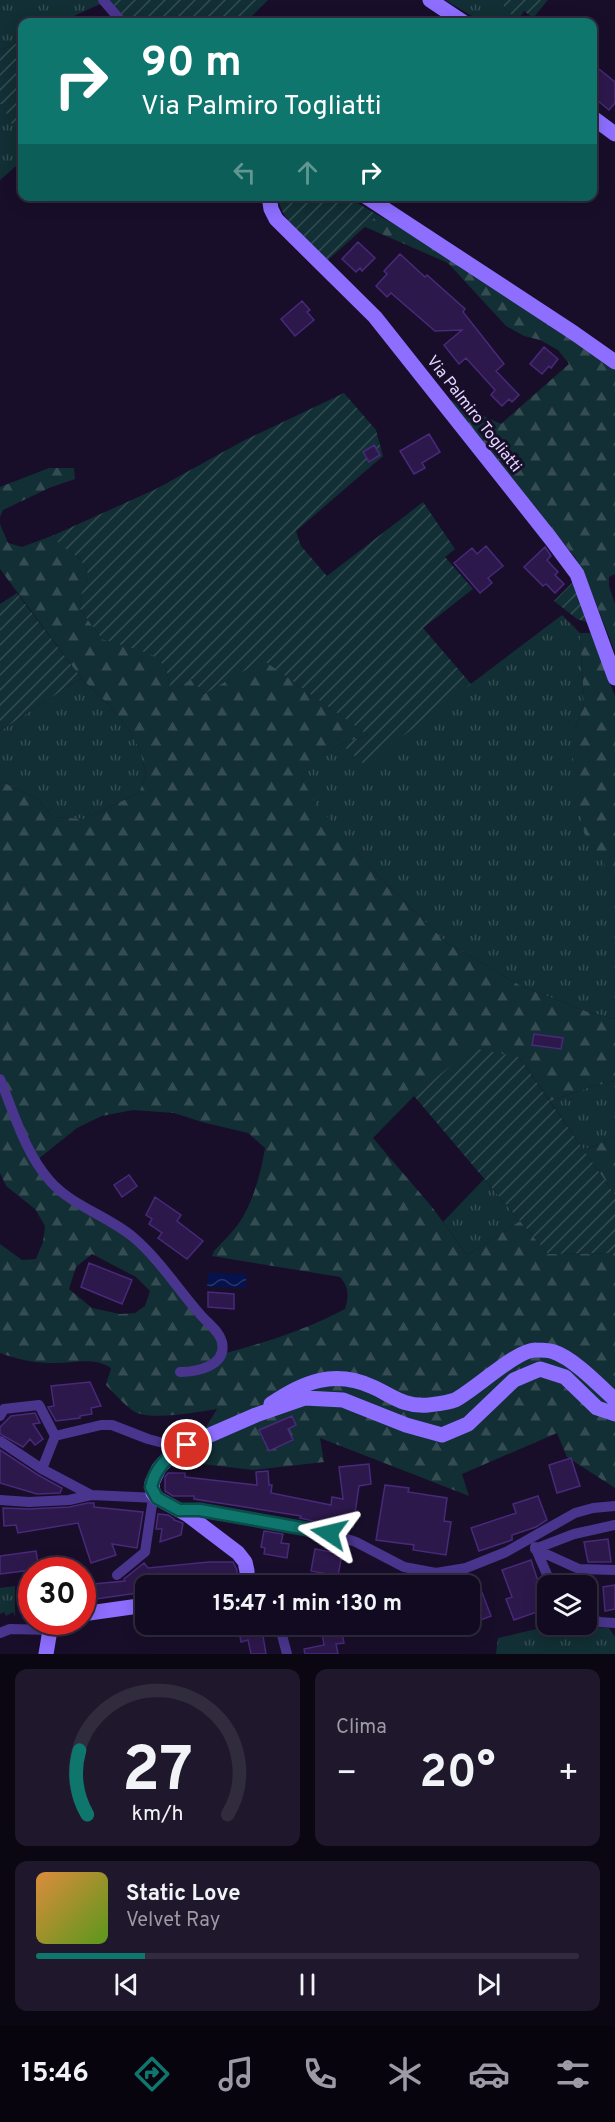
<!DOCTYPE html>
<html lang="it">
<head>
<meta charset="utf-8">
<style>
	:root { --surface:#120a20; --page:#1f182d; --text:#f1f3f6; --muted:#9c9aa5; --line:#312b3e; --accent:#0f766e }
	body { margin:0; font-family:Overpass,sans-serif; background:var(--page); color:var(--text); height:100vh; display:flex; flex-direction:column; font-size:22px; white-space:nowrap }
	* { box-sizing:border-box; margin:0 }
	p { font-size:20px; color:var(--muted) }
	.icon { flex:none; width:33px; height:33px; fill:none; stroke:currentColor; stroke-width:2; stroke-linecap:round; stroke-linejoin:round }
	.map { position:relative; height:1654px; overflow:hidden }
	.side { display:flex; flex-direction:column; gap:15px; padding:15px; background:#0a0612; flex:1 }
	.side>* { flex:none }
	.hud { position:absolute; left:18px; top:18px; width:579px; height:183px; border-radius:12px; box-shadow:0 3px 15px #0003,0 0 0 2px var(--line); background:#0f766e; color:#fff; overflow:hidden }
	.buttons { position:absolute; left:537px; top:1575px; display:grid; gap:12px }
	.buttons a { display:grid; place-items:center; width:60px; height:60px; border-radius:12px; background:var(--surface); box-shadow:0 3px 15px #0003,0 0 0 2px var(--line); font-size:30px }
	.speed { position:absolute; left:18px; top:1557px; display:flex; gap:12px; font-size:30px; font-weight:700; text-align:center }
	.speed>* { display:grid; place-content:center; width:78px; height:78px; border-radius:50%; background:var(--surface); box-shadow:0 3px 15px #0003,0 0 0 2px var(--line); line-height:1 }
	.speed .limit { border:9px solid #d22; background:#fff; color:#111 }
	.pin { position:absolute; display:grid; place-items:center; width:51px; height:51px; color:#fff; margin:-26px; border:3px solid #fff; border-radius:50%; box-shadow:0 2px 6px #0007 }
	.me { position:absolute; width:66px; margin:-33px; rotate:280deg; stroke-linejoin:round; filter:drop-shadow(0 0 4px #0008) }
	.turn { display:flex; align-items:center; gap:21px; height:126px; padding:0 24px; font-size:27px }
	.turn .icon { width:78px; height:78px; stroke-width:2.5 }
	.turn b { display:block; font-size:42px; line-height:51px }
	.lanes { display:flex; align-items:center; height:57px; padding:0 24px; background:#0003; justify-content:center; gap:30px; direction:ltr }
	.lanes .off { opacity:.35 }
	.big { font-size:45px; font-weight:700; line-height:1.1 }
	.side .card { flex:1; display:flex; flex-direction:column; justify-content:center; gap:9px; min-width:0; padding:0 21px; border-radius:12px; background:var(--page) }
	.side .dial { align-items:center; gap:0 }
	.dial svg { height:156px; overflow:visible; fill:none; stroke:var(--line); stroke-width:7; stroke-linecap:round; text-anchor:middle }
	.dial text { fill:var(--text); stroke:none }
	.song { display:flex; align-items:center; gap:18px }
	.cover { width:72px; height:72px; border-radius:9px; background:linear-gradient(135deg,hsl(30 70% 55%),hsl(90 70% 35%)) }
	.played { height:6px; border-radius:3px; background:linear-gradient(90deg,var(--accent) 20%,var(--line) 20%) }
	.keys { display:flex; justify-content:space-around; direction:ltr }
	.heat { display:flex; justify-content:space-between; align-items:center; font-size:33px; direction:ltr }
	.side .tiles { flex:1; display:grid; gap:15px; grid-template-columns:1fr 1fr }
	.card:last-child { grid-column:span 2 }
	.trip { position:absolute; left:135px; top:1575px; width:345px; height:60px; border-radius:12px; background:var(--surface); box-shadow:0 3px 15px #0003,0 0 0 2px var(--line); font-weight:700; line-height:60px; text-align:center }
	.tabs { display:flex; height:96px; justify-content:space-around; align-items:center; background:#07040d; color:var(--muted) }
	.tabs .icon { width:42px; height:42px }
	.tabs .current { color:var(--accent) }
	.tabs b { font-size:27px; color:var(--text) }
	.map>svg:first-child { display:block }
</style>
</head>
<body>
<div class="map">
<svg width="615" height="1654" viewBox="0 0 615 1654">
	<defs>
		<pattern id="grass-tufts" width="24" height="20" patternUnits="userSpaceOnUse" patternTransform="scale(1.5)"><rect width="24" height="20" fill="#112f34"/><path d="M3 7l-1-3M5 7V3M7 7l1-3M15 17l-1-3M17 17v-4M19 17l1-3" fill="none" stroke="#344c52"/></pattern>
		<pattern id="forest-firs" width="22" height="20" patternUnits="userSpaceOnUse" patternTransform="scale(1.5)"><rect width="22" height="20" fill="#112f34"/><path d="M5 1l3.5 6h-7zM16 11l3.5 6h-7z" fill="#344c52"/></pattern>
		<pattern id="garden-furrows" width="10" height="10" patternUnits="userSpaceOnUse" patternTransform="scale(1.5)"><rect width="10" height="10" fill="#112f34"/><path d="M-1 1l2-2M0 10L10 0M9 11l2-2" fill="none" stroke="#344c52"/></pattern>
		<pattern id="water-waves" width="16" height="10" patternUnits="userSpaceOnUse" patternTransform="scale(1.5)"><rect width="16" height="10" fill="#06124b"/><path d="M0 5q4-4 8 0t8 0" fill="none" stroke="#2a3466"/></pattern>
	</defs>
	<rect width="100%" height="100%" fill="#180e2a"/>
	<path fill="url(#grass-tufts)" d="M0 0H109L61 22H22V41L0 50Z
		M445 0H501L505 9 521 22H482Z
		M2 103 22 145V161L0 180V104Z
		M562 615 580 633 584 704 575 728 584 832 615 881V1019L588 1012 521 986 447 943 368 866 312 799 302 779 307 763 341 744 365 764Z
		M81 678 107 703 130 731 140 750 146 775 139 793 84 819 53 817 38 799 0 781V731Z
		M615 1081V1135L595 1146 583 1149 550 1101 590 1087Z
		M484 1179 520 1221 467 1255 443 1222Z
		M15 1586V1617L13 1612 6 1616 4 1612 0 1614V1588Z
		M553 1625 609 1628 615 1637V1654H496L498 1638Z"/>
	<path fill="url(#forest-firs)" fill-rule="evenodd" d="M378 215 444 252 615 366V574L609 577V586L615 604V652L588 583 575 557 442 396 501 424 569 364 558 350 540 340 524 336 506 326 448 263 363 226Z
		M49 468H74L75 479 49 488 3 510 0 517V487Z
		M0 524 8 543 22 547 54 535C62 550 89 558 88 577 88 582 85 586 83 590 81 596 81 603 80 609L102 639 151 653 166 667 171 692 192 679 204 694 263 659 368 735 341 744 308 763 302 779 313 799 368 866 447 943 521 986 588 1012 615 1019V1081L590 1087 550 1101 519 1057 414 1096 373 1138 432 1207 467 1255 520 1221 548 1254 615 1253V1488L567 1457 557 1433 462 1474 469 1496 320 1438 324 1462 253 1470 185 1462 217 1409C197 1412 157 1420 137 1413 129 1410 113 1392 106 1385L111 1368C93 1356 72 1364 51 1363 33 1363 17 1359 0 1353V1244L22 1260 36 1259 43 1242 45 1226 35 1209 6 1186 0 1173V1085L49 1184 131 1238 212 1330 226 1353C267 1342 308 1329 345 1309 349 1296 349 1287 340 1277L212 1256 214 1251C221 1243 229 1236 236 1227 252 1207 261 1173 265 1148L248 1133 202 1122 174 1113 133 1110 102 1116 89 1122 77 1128 37 1160 0 1073V781L38 799 53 817 84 819 139 793 146 775 140 750 130 731 107 703 81 678 0 569ZM92 1254 136 1277 150 1291 145 1306 135 1313 120 1314 92 1308 69 1289 76 1267Z
		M580 633H591L615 696V881L584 833 572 759 575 728 584 704Z
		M615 1135V1195L583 1149 595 1146Z"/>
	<path fill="url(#garden-furrows)" d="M108 0H268L246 22H127Z
		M501 0H548L533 18 524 11 518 20 505 9Z
		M22 41V145L2 104H0V50Z
		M279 197H347L378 215 328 260C313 245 277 218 279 197Z
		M344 393 376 430 383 456 296 531 301 546 327 576 423 502 455 549 445 557 473 589 423 628 471 684 365 765 341 744 368 735 263 660 204 694 192 679 171 692 166 667 151 654 102 639 80 609 82 592 88 579 87 569 79 558 59 544 54 535 156 489 243 441Z
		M574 581 592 624 577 619 554 601Z
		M17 593 81 678 0 731V604Z
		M472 1048 519 1057 615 1195V1253L548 1254 414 1096Z"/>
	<path fill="url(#water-waves)" d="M208 1273 246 1274V1288L207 1287Z"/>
	<path fill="#2d184c" stroke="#48297a" stroke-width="1.5" d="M599 69 615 82V103L609 110 592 96V76Z
		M358 242 375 258 362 271 360 268 356 272 342 259Z
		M400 254 425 277 427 275 465 309 463 312 504 364 496 371 519 395 512 402 509 399 502 406 491 395 495 390 466 358 459 364 444 345 462 330 435 331 391 293 387 297 376 286 387 274 384 271Z
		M302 301 310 310 307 312 314 320 295 336 281 319Z
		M544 347 558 359 551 368 549 366 542 374 530 364Z
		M429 434 440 452 422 463 425 468 414 474 400 451Z
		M374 445 380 455 369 462 363 452Z
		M486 546 503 566 488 578 492 583 480 593 454 563 472 548 477 554Z
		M545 547 551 556 547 560 558 572 555 575 564 584 555 593 546 584 543 586 524 567Z
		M534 1034 563 1038 561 1049 532 1045Z
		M129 1175 137 1186 122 1197 114 1185Z
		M155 1197 181 1215 177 1221 203 1241 187 1259 158 1238 162 1233 149 1224 152 1219 146 1215Z
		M89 1263 132 1280 122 1304 81 1287Z
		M208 1292 234 1294V1309L208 1307Z
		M90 1382 101 1406 91 1408 92 1414 80 1416V1418L56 1421 48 1407 54 1406 51 1386Z
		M35 1413 40 1423 33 1424 43 1439 35 1445 30 1439 23 1447 0 1434V1427L11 1416Z
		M292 1416 296 1425 288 1429 293 1440 269 1451 259 1430Z
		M0 1450 38 1475 62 1488 60 1493 37 1494 0 1483Z
		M571 1458 580 1486 557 1493 549 1465Z
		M369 1464 371 1484 359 1486 353 1527 317 1522 300 1518 301 1516 194 1499V1496H173L165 1491V1477L168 1473H185V1477L257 1485 256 1472 268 1471 269 1485H272L271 1493 331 1505 332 1497 343 1499 339 1467Z
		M385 1485 409 1488 408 1492 447 1498 444 1521 451 1522 446 1555 413 1550 414 1545 376 1540Z
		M538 1496 547 1520 536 1527 512 1535V1540L479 1551 471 1528 516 1513 513 1504Z
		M88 1503H94V1507L143 1512 137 1548 112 1544 116 1555 91 1563 78 1523 18 1533 16 1525 4 1526 3 1508 29 1509 69 1507Z
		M158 1514 168 1515 174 1519V1520L183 1523 181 1535 160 1542 162 1529H156Z
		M264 1531 283 1534 281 1543 289 1544 287 1558 264 1554 265 1548 261 1547Z
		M608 1539 611 1562H588L584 1542Z
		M315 1549 342 1554 338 1576 311 1571Z
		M36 1551 39 1569 0 1574V1556Z
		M531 1560 540 1587 544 1586 548 1592V1608L514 1620 506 1599 512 1597 502 1570Z
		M209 1562H233L237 1570V1578L234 1582H197V1586H146V1590L138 1593 82 1601V1585L125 1581 124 1579 144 1563 148 1568Z
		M478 1582 491 1616 470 1624V1585Z
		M615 1585V1609L605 1611 603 1587Z
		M238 1624H261L266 1654H251L248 1640 241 1642Z
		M331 1624H340L344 1643 336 1644 338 1654H305L304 1649 324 1645 321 1627Z"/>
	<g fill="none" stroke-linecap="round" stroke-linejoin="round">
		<path stroke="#49358d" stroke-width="10" d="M103 0 122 22
			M0 1079C14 1113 25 1153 50 1181 72 1206 108 1216 133 1237 159 1259 177 1288 199 1313 206 1322 219 1330 222 1342 227 1366 197 1372 180 1372
			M0 1416 4 1409 39 1405 55 1436
			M0 1441 42 1469 91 1495
			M42 1469 55 1436 101 1425H112L148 1439 182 1448
			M0 1500 29 1502 69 1500 91 1495 157 1498
			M179 1510H200L329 1533 356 1542 404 1567 436 1573 466 1568 506 1552 575 1513 593 1508 615 1506
			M535 1547 552 1586
			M535 1549 579 1569 615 1570
			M535 1549 574 1534 615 1525
			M117 1575 145 1552 153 1498
			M586 1617 600 1622 615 1623
			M279 1624 287 1654
			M0 1633 10 1629 50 1630"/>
		<path stroke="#8d6eff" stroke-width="15" d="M430 0 463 22
			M592 117 615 134
			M269 196 271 209 276 219 375 317 551 539 577 574 615 678
			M365 196 574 333 615 362
			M271 1404C303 1382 334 1369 373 1387 393 1396 404 1407 428 1405 436 1404 447 1403 455 1400 475 1390 517 1349 536 1350 541 1350 549 1350 554 1352 573 1358 600 1386 615 1400
			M243 1586 247 1580V1571L245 1562 238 1553 188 1515 157 1498 153 1493 152 1483 159 1468 172 1454 187 1445 256 1415 305 1398 343 1400 406 1425 442 1435 468 1424 514 1380 540 1369 565 1377 597 1408 615 1414
			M82 1614 146 1605
			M46 1654 50 1630 58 1622"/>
	</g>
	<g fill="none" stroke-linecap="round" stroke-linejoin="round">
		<defs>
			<path id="route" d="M187 1445C170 1454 155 1468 151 1487L157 1498 179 1510H200L329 1533"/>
		</defs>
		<use href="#route" stroke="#0a4d48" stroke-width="15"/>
		<use href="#route" stroke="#0f766e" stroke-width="10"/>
	</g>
	<g text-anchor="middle" stroke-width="6" stroke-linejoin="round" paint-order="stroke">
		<g font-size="16" fill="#e3d7ff" stroke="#180e2a">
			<text transform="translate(475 413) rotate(52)" y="6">Via Palmiro Togliatti</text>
		</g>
	</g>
</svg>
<div class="buttons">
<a><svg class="icon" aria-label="layers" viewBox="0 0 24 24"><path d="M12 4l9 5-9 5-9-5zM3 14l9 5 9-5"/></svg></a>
</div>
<div class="speed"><div class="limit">30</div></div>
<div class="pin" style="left:187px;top:1445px;background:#d93025"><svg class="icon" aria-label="arrive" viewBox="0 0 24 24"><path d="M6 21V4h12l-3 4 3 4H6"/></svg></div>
<svg class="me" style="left:329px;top:1533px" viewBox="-20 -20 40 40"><path d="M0-17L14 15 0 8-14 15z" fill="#0f766e" stroke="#fff" stroke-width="4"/></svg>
<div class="trip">15:47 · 1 min · 130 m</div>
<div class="hud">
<div class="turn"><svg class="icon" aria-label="right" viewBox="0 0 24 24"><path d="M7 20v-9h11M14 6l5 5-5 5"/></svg><div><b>90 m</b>Via Palmiro Togliatti</div></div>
<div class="lanes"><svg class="icon off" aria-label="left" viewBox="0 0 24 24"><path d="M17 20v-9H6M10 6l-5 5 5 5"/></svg><svg class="icon off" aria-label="ahead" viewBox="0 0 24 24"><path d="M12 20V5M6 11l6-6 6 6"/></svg><svg class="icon" aria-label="right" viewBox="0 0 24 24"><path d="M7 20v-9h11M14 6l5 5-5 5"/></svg></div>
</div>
</div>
<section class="side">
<div class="tiles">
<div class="card dial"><svg viewBox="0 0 100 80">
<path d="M14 69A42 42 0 1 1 86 69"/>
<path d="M14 69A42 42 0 0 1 10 36" stroke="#0f766e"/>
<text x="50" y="56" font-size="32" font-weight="700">27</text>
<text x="50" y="72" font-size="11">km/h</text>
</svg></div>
<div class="card"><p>Clima</p>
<div class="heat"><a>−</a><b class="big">20°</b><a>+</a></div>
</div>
<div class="card">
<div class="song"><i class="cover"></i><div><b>Static Love</b><p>Velvet Ray</p></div></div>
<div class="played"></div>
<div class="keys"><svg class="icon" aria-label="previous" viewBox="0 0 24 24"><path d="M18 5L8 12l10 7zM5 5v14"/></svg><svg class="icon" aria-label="pause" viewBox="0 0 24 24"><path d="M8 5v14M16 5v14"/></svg><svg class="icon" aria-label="next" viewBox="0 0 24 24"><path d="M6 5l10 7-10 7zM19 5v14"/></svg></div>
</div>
</div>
</section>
<nav class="tabs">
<b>15:46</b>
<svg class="icon current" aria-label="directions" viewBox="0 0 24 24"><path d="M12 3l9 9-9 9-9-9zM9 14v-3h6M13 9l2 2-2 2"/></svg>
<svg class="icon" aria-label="music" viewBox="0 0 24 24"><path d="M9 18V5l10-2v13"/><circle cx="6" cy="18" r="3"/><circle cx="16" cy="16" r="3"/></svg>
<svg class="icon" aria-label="phone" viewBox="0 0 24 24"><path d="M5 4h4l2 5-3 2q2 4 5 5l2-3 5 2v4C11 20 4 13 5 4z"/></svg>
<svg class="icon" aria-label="climate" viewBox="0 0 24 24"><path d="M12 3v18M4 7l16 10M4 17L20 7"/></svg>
<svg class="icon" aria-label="car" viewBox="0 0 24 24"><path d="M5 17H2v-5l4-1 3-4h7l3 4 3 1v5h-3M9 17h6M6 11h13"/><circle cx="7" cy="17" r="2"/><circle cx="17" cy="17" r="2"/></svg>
<svg class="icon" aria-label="filters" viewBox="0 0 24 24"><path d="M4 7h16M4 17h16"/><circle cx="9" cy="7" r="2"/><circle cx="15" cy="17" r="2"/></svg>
</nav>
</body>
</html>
